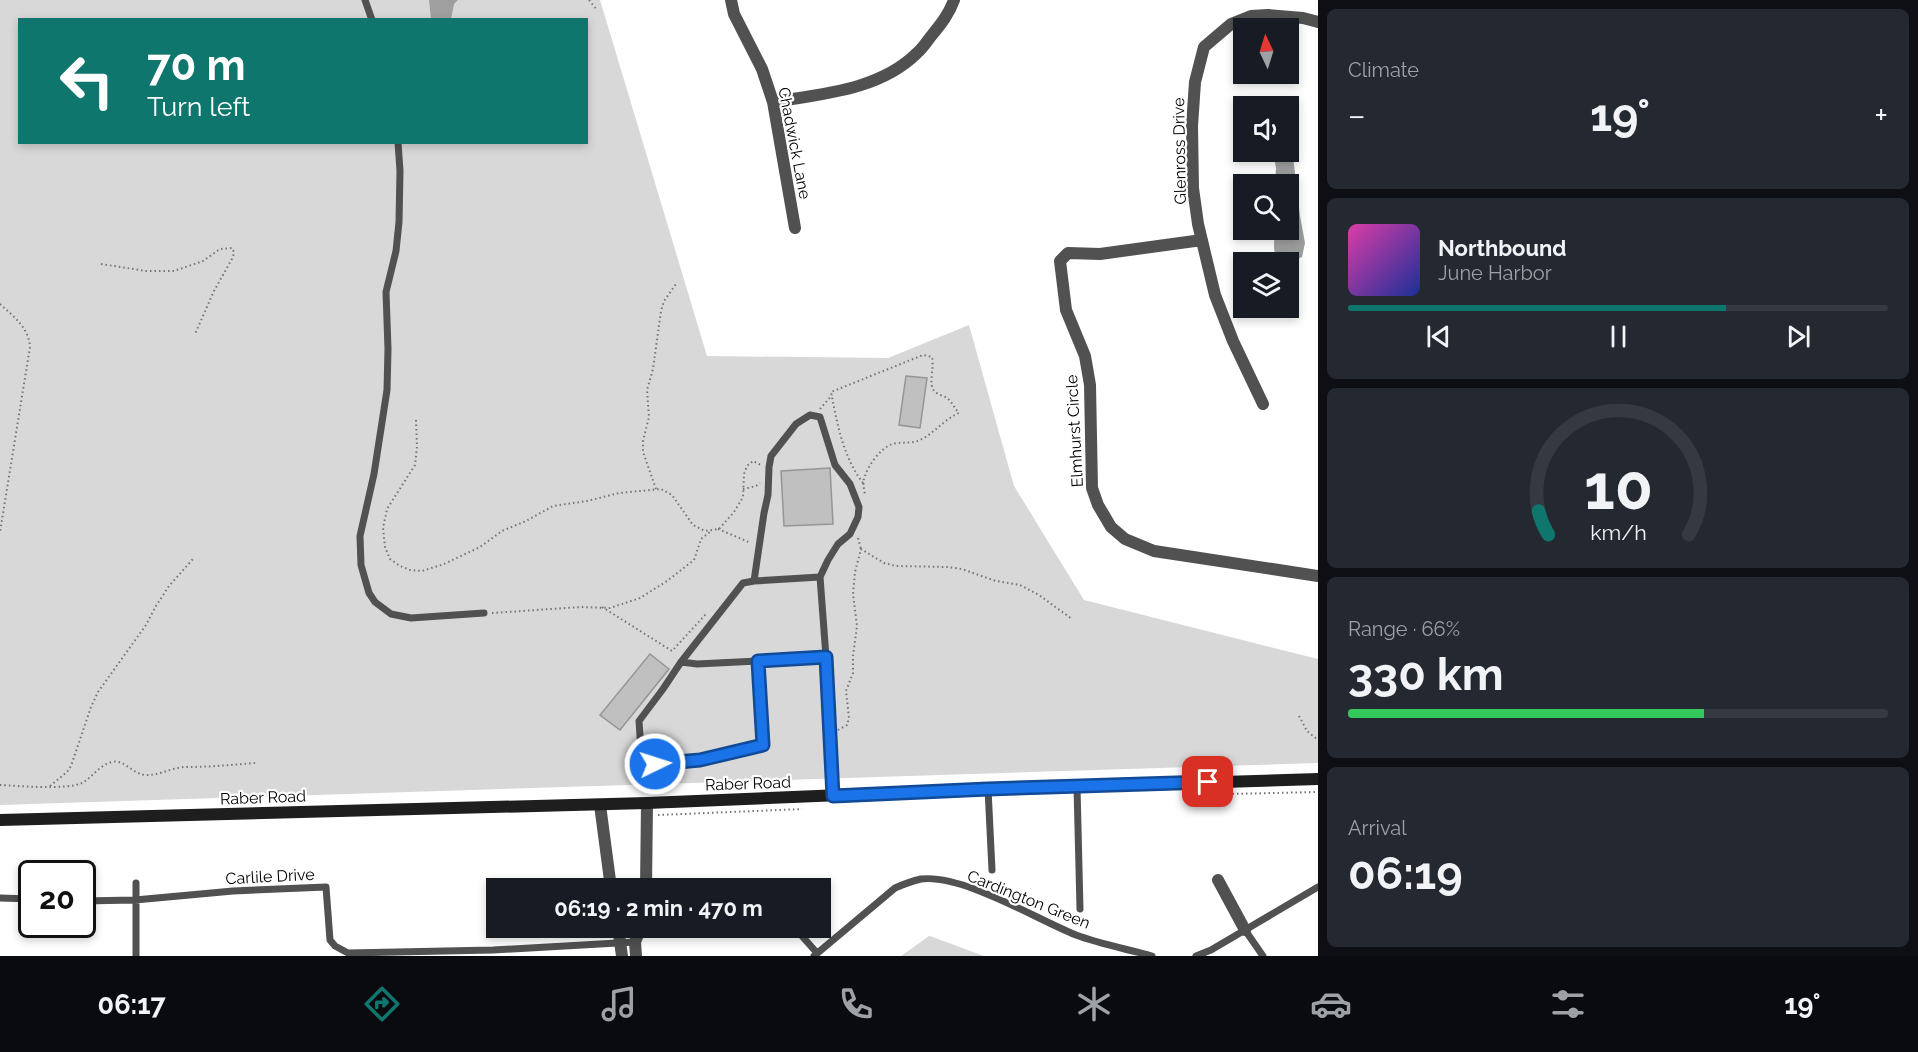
<!DOCTYPE html>
<html lang="en">
<head>
<meta charset="utf-8">
<style>
	:root { --surface:#171b24; --page:#242831; --text:#f1f3f6; --muted:#9ea1a6; --line:#363941; --accent:#0f766e }
	body { margin:0; font-family:Raleway,sans-serif; background:var(--page); color:var(--text); height:100vh; display:flex; flex-direction:column; font-size:22px; white-space:nowrap }
	* { box-sizing:border-box; margin:0 }
	p { font-size:20px; color:var(--muted) }
	.icon { flex:none; width:33px; height:33px; fill:none; stroke:currentColor; stroke-width:2; stroke-linecap:round; stroke-linejoin:round }
	.map { position:relative; flex:1; overflow:hidden }
	.sheet { display:flex; flex-direction:column; gap:9px; padding:9px; background:#0d0f14; width:600px }
	.sheet>* { flex:none }
	.hud { position:absolute; left:18px; top:18px; width:570px; height:126px; border-radius:0px; box-shadow:0 3px 9px #0003; background:#0f766e; color:#fff; overflow:hidden }
	.needle { width:39px; rotate:356deg }
	.tools { position:absolute; left:1233px; top:18px; display:grid; gap:12px }
	.tools a { display:grid; place-items:center; width:66px; height:66px; border-radius:0px; background:var(--surface); box-shadow:0 3px 9px #0003; font-size:30px }
	.speed { position:absolute; left:18px; top:860px; display:flex; gap:12px; font-size:30px; font-weight:700; text-align:center }
	.speed>* { display:grid; place-content:center; width:78px; height:78px; border-radius:50%; background:var(--surface); box-shadow:0 3px 9px #0003; line-height:1 }
	.speed .limit { border:3px solid #111; border-radius:9px; background:#fff; color:#111 }
	.pin { position:absolute; display:grid; place-items:center; width:51px; height:51px; color:#fff; margin:-26px; border-radius:12px; box-shadow:0 3px 9px #0006 }
	.me { position:absolute; width:66px; margin:-33px; rotate:86deg; stroke-linejoin:round; filter:drop-shadow(0 0 4px #0008) }
	.turn { display:flex; align-items:center; gap:21px; height:126px; padding:0 30px; font-size:27px }
	.turn .icon { width:78px; height:78px; stroke-width:2.5 }
	.turn b { display:block; font-size:42px; line-height:51px }
	.big { font-size:45px; font-weight:700; line-height:1.1 }
	.sheet .tile { flex:1; display:flex; flex-direction:column; justify-content:center; gap:9px; min-width:0; padding:0 21px; border-radius:9px; background:var(--page) }
	.sheet .dial { align-items:center; gap:0 }
	.dial svg { height:156px; overflow:visible; fill:none; stroke:var(--line); stroke-width:7; stroke-linecap:round; text-anchor:middle }
	.dial text { fill:var(--text); stroke:none }
	.song { display:flex; align-items:center; gap:18px }
	.cover { width:72px; height:72px; border-radius:9px; background:linear-gradient(135deg,hsl(320 70% 55%),hsl(230 70% 35%)) }
	.played { height:6px; border-radius:3px; background:linear-gradient(90deg,var(--accent) 70%,var(--line) 70%) }
	.keys { display:flex; justify-content:space-around; direction:ltr }
	.heat { display:flex; justify-content:space-between; align-items:center; font-size:33px; direction:ltr }
	.charge { height:9px; border-radius:4px; background:linear-gradient(90deg,#34c759 66%,var(--line) 0) }
	.trip { position:absolute; left:486px; top:878px; width:345px; height:60px; border-radius:0px; background:var(--surface); box-shadow:0 3px 9px #0003; font-weight:700; line-height:60px; text-align:center }
	.tab-bar { display:flex; height:96px; justify-content:space-around; align-items:center; background:#090b0e; color:var(--muted) }
	.tab-bar .icon { width:42px; height:42px }
	.tab-bar .on { color:var(--accent) }
	.tab-bar b { font-size:27px; color:var(--text) }
	main { display:flex; flex:1; min-height:0 }
	.map>svg:first-child { display:block }
</style>
</head>
<body>
<main>
<div class="map">
<svg width="1318" height="956" viewBox="0 0 1318 956">
	<rect width="100%" height="100%" fill="#fff"/>
	<path fill="#d8d8d8" fill-rule="evenodd" d="M0 0H600L707 356 888 358 969 325 1014 486 1084 600 1318 659V763L0 805ZM20 20H586V142H20Z
		M929 936H930L984 956H901Z"/>
	<path fill="#9f9f9f" d="M429 0H458L454 4 451 19H431Z
		M1289 122 1300 216 1305 243 1302 257C1274 270 1271 253 1276 230H1288V184H1275L1276 168 1273 152H1288Z"/>
	<path fill="#c0c0c0" stroke="#959595" stroke-width="1.5" d="M906 376 927 378 920 428 899 425Z
		M830 468 833 524 784 526 781 471Z
		M650 654 669 669 620 730 600 715Z"/>
	<g fill="none" stroke-linecap="round" stroke-linejoin="round">
		<path stroke="#737373" stroke-width="2" stroke-dasharray="1.5 3" stroke-linecap="butt" d="M589 0 597 10
			M101 264 146 271H174L203 261 220 249 232 248 234 252 233 257 214 291 195 334
			M0 304C14 317 29 328 30 347L0 532
			M820 409 832 395
			M416 420 417 447 415 465 387 509 383 528 385 547 390 559 400 566 410 570 422 571 444 564 480 547 502 531 526 521 553 506 587 501 619 493 661 489 672 495 693 525 705 531 719 529 734 512 743 497 744 474 747 466 753 461 761 465
			M863 483C843 457 837 423 831 392L923 355 932 357C934 367 930 378 932 387 934 394 942 395 947 398 953 403 954 408 959 413 944 419 935 433 920 440 910 445 898 440 888 446 879 451 868 466 865 476 862 482 864 488 865 495
			M656 489 643 452V441L649 417 647 390 653 369 661 311 664 301 676 284
			M743 489 756 486 760 483
			M718 529 751 543
			M858 538 861 549
			M602 607 672 651 706 614
			M492 613 581 607 610 608 640 598 667 581 694 560 701 539 710 532
			M1299 716 1307 731 1318 740
			M838 730 847 725 849 718 846 691 853 673V656L857 626 853 594 855 572 861 549 884 563 896 566 948 567 962 569 996 581 1020 585 1039 595 1072 619
			M0 785C19 786 67 790 82 783 93 777 99 765 112 762 124 759 133 774 145 775 159 776 172 767 186 767 209 767 231 765 255 763
			M50 786 67 772 71 766 91 707 98 692 146 625 156 606 169 586 193 559
			M1228 794 1318 792
			M658 815 802 809"/>
		<path stroke="#515151" stroke-width="7" d="M365 0 372 20
			M398 142 400 171 399 222 396 251 386 292 388 349 387 390 374 474 360 536 361 565 369 593 375 602 391 614 411 618 484 613
			M754 581 764 513 768 495 769 467 771 456 796 424 810 415 820 417 835 465 850 484 859 507 858 517 850 534 838 544 828 560 820 577
			M826 657 758 661 763 745 700 761 642 765 639 721 663 689 681 662 743 583 754 581 820 577 826 657 833 796
			M681 662 697 664 758 661
			M1077 787 1080 909
			M988 789 992 870
			M136 883V956
			M0 898 32 899
			M82 901 135 900 233 891 326 887 330 940 335 946 348 953 493 950 635 942
			M794 927 817 953
			M1245 930 1263 956
			M814 956 895 888C904 884 912 881 921 879 963 874 1036 919 1076 935 1100 944 1127 949 1152 956
			M1196 956 1211 950 1318 887"/>
		<path stroke="#515151" stroke-width="12" d="M731 0 734 14 762 69 773 102 795 228
			M773 102C822 94 880 90 917 53 923 48 927 41 932 35 941 24 949 14 954 0
			M1202 240 1100 254 1068 253 1060 261 1066 310 1085 356 1090 385 1092 488 1098 505 1111 527 1125 539 1154 551 1318 576
			M1263 404 1233 341 1215 295 1198 224 1193 188 1192 126 1195 82 1204 47 1231 24 1251 16 1268 15 1303 18 1318 22
			M600 805 611 888
			M1218 880 1245 930
			M646 888 647 803
			M618 927 622 956
			M636 956 635 942 641 927"/>
		<path stroke="#1e1e1e" stroke-width="12" d="M0 820 647 803 988 789 1318 779"/>
	</g>
	<g fill="none" stroke-linecap="round" stroke-linejoin="round">
		<defs>
			<path id="route" d="M655 764 700 760 763 745 758 661 826 657 833 796 988 789 1208 782"/>
		</defs>
		<use href="#route" stroke="#114b97" stroke-width="15"/>
		<use href="#route" stroke="#1a73e8" stroke-width="10"/>
	</g>
	<g text-anchor="middle" stroke-width="4.5" stroke-linejoin="round" paint-order="stroke">
		<g font-size="16" fill="#000" stroke="#fff">
			<text transform="translate(795 143) rotate(79)" y="6">Chadwick Lane</text>
			<text transform="translate(1179 151) rotate(-91)" y="6">Glenross Drive</text>
			<text transform="translate(1074 431) rotate(-93)" y="6">Elmhurst Circle</text>
			<text transform="translate(748 783) rotate(-2)" y="6">Raber Road</text>
			<text transform="translate(263 797) rotate(-2)" y="6">Raber Road</text>
			<text transform="translate(270 876) rotate(-3)" y="6">Carlile Drive</text>
			<text transform="translate(1029 899) rotate(22)" y="6">Cardington Green</text>
		</g>
	</g>
</svg>
<div class="tools">
<a><svg class="needle" viewBox="-14 -14 28 28"><path d="M0-13l5 13h-10z" fill="#e53935"/><path d="M0 13l5-13h-10z" fill="#9ea1a6"/></svg></a>
<a><svg class="icon" aria-label="sound" viewBox="0 0 24 24"><path d="M4 9h4l5-4v14l-5-4H4zM17 9q2 3 0 6"/></svg></a>
<a><svg class="icon" aria-label="search" viewBox="0 0 24 24"><circle cx="10" cy="10" r="6"/><path d="M15 15l6 6"/></svg></a>
<a><svg class="icon" aria-label="layers" viewBox="0 0 24 24"><path d="M12 4l9 5-9 5-9-5zM3 14l9 5 9-5"/></svg></a>
</div>
<div class="speed"><div class="limit">20</div></div>
<div class="pin" style="left:1208px;top:782px;background:#d93025"><svg class="icon" aria-label="arrive" viewBox="0 0 24 24"><path d="M6 21V4h12l-3 4 3 4H6"/></svg></div>
<svg class="me" style="left:655px;top:764px" viewBox="-20 -20 40 40"><circle r="17" fill="#1a73e8" stroke="#fff" stroke-width="3"/><path d="M0-11L8 9 0 5-8 9z" fill="#fff"/></svg>
<div class="trip">06:19 · 2 min · 470 m</div>
<div class="hud">
<div class="turn"><svg class="icon" aria-label="left" viewBox="0 0 24 24"><path d="M17 20v-9H6M10 6l-5 5 5 5"/></svg><div><b>70 m</b>Turn left</div></div>
</div>
</div>
<section class="sheet">
<div class="tile"><p>Climate</p>
<div class="heat"><a>−</a><b class="big">19°</b><a>+</a></div>
</div>
<div class="tile">
<div class="song"><i class="cover"></i><div><b>Northbound</b><p>June Harbor</p></div></div>
<div class="played"></div>
<div class="keys"><svg class="icon" aria-label="previous" viewBox="0 0 24 24"><path d="M18 5L8 12l10 7zM5 5v14"/></svg><svg class="icon" aria-label="pause" viewBox="0 0 24 24"><path d="M8 5v14M16 5v14"/></svg><svg class="icon" aria-label="next" viewBox="0 0 24 24"><path d="M6 5l10 7-10 7zM19 5v14"/></svg></div>
</div>
<div class="tile dial"><svg viewBox="0 0 100 80">
<path d="M14 69A42 42 0 1 1 86 69"/>
<path d="M14 69A42 42 0 0 1 9 57" stroke="#0f766e"/>
<text x="50" y="56" font-size="32" font-weight="700">10</text>
<text x="50" y="72" font-size="11">km/h</text>
</svg></div>
<div class="tile"><p>Range · 66%</p><b class="big">330 km</b><div class="charge"></div></div>
<div class="tile"><p>Arrival</p><b class="big">06:19</b></div>
</section>
</main>
<nav class="tab-bar">
<b>06:17</b>
<svg class="icon on" aria-label="directions" viewBox="0 0 24 24"><path d="M12 3l9 9-9 9-9-9zM9 14v-3h6M13 9l2 2-2 2"/></svg>
<svg class="icon" aria-label="music" viewBox="0 0 24 24"><path d="M9 18V5l10-2v13"/><circle cx="6" cy="18" r="3"/><circle cx="16" cy="16" r="3"/></svg>
<svg class="icon" aria-label="phone" viewBox="0 0 24 24"><path d="M5 4h4l2 5-3 2q2 4 5 5l2-3 5 2v4C11 20 4 13 5 4z"/></svg>
<svg class="icon" aria-label="climate" viewBox="0 0 24 24"><path d="M12 3v18M4 7l16 10M4 17L20 7"/></svg>
<svg class="icon" aria-label="car" viewBox="0 0 24 24"><path d="M5 17H2v-5l4-1 3-4h7l3 4 3 1v5h-3M9 17h6M6 11h13"/><circle cx="7" cy="17" r="2"/><circle cx="17" cy="17" r="2"/></svg>
<svg class="icon" aria-label="filters" viewBox="0 0 24 24"><path d="M4 7h16M4 17h16"/><circle cx="9" cy="7" r="2"/><circle cx="15" cy="17" r="2"/></svg>
<b>19°</b>
</nav>
</body>
</html>
